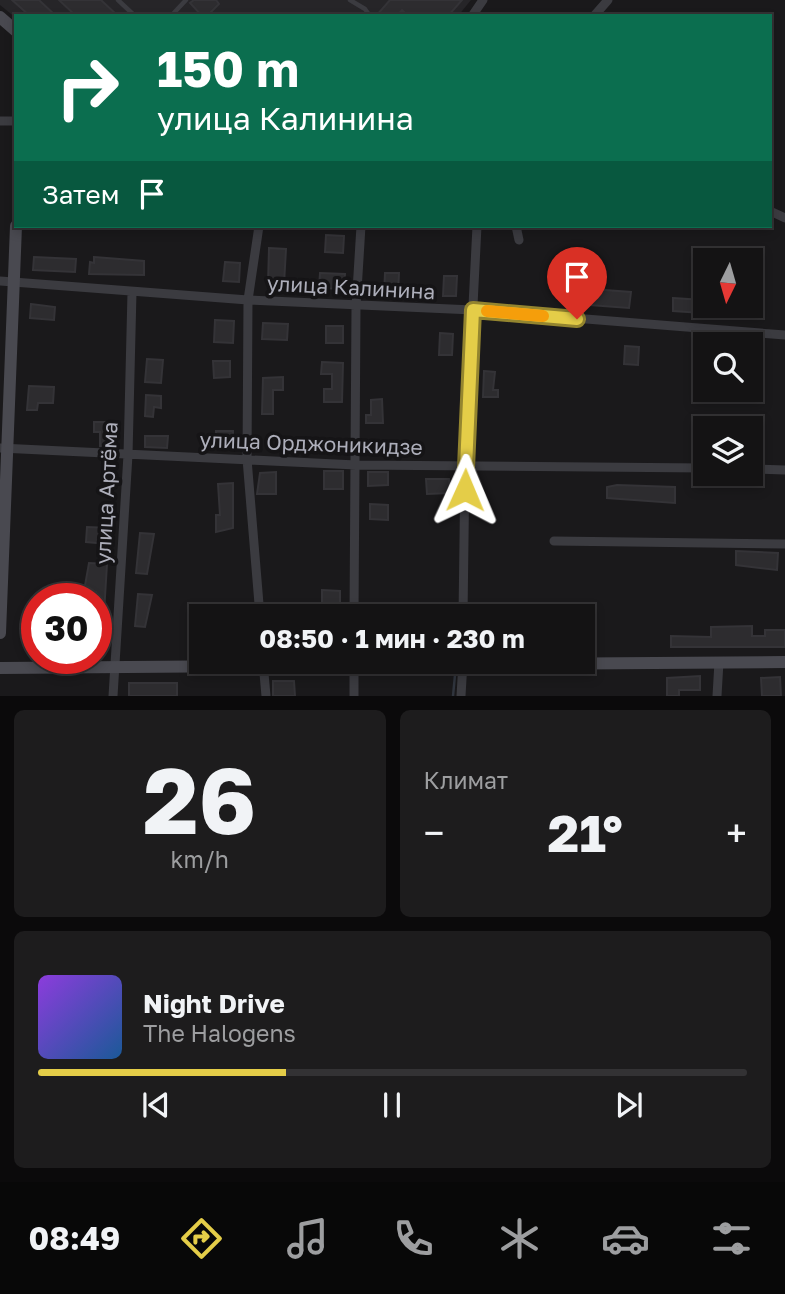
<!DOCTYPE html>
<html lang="ru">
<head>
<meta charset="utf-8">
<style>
	:root { --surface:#141314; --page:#1d1c1d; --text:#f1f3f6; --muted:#9d9ea0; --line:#333234; --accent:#e4cd48 }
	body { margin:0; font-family:"Golos Text",sans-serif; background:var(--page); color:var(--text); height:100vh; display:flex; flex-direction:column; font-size:26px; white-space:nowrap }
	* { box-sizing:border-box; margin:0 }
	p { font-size:23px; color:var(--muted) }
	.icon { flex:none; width:38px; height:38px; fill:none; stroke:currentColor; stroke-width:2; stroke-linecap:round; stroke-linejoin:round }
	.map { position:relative; height:696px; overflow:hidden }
	.side { display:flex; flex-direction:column; gap:14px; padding:14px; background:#0b0a0b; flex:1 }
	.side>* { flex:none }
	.banner { position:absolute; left:14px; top:14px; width:758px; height:214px; border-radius:0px; box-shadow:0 4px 10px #0003,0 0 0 2px var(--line); background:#0b6e4f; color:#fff; overflow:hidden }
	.needle { width:46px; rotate:185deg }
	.buttons { position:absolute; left:693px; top:248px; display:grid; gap:14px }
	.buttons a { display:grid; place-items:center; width:70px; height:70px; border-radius:0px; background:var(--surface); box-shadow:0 4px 10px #0003,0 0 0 2px var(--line); font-size:35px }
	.speed { position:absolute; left:21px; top:583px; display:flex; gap:14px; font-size:35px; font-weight:700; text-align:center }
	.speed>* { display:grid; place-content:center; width:91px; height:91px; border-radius:50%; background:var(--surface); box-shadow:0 4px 10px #0003,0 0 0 2px var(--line); line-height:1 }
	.speed .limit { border:10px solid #d22; background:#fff; color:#111 }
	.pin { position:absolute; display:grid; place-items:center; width:60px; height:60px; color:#fff; margin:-72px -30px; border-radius:50% 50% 50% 0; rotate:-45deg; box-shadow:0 0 7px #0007 }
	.pin .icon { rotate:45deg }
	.me { position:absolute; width:77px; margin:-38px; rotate:1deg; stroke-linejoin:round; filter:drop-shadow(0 0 5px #0008) }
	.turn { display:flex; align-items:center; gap:24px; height:147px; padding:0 28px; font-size:32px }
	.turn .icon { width:91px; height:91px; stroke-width:2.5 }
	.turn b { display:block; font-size:49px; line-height:60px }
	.then { display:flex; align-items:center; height:66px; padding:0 28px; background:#0003; gap:14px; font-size:26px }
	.big { font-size:52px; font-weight:700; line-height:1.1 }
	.side .tile { flex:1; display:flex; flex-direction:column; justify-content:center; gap:10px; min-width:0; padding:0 24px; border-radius:10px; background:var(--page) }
	.side .dial { align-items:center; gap:0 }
	.dial b { font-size:91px; line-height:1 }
	.song { display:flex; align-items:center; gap:21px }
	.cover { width:84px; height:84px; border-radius:10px; background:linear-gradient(135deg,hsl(270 70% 55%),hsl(210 70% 35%)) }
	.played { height:7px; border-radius:4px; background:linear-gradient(90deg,var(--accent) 35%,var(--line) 35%) }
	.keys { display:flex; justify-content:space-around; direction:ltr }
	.heat { display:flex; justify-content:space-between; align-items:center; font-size:38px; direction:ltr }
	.side .tiles { flex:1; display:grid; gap:14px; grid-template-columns:1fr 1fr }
	.tile:last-child { grid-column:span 2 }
	.trip { position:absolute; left:189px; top:604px; width:406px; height:70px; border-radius:0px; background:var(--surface); box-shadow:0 4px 10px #0003,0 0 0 2px var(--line); font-weight:700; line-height:70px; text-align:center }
	.tabs { display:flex; height:112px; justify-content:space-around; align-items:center; background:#080808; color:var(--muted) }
	.tabs .icon { width:49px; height:49px }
	.tabs .active { color:var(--accent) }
	.tabs b { font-size:32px; color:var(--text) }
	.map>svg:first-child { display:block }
</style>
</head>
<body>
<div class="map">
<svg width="785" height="696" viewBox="0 0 785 696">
	<rect width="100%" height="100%" fill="#1a191b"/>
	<path fill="#262528" d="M0 0H471L458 16 16 18 0 5Z"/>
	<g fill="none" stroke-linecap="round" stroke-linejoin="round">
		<path stroke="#30353e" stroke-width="2.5" d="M453 696 455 675"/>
	</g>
	<path fill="#2d2c2f" stroke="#343337" stroke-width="2" d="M12 0H39L56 16H30Z
		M59 0H101L118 16H76Z
		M194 0H216L219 4 207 16H202L190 3Z
		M390 0H462L448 16H408L402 10 397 16H376Z
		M326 235 344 236 343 253 325 252Z
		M269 248 286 249 284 284H268Z
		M34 257 76 259 75 272 33 270Z
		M94 257 144 261V275L89 274 90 262 94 263Z
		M225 262 240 263 239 282 223 281Z
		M320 273 345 274 344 289 319 288Z
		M385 273H399L398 295H384Z
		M444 276H457L456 296H443Z
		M577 288 631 292 629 308 576 304Z
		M673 298 703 300 702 313 673 311Z
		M31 304 55 307 54 320 30 318Z
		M215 320 234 321 233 343 214 342Z
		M263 323 288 324 287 340 262 339Z
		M326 326H343V343H326Z
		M440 333 453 334 452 355H439Z
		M625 346 639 347 638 365 624 364Z
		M147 359 163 360 161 383 145 382Z
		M213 361H230V377L214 378Z
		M322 362 343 363 342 402H324V389H332V374H321Z
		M484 371 495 372 493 390H498V397H483Z
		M283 377V390H273V414H262L263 378Z
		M29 386 54 387 53 403H38L37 410H27Z
		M146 395 161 396V408L154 407 153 417 145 416Z
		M382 399 383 423H366V415H371V400Z
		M94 422H111L113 446H100V432H94Z
		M216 431H233V449H216Z
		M145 436H168L167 448 145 447Z
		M324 471H343V489H324Z
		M276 472V494H257L260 473Z
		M368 472H388V485L368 486Z
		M426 479H449L450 493 427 494Z
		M233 483V528L216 532V515H220L218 484Z
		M617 485 675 487V503L607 498V487Z
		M370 504 388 505V520L370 519Z
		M87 527 109 528 108 544 86 542Z
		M140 533 154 534 147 574 136 573Z
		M736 551 778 553 777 570 736 565Z
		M89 563 107 564 104 613H96V592L84 591Z
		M322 590 340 591V606H322Z
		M138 594 152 595 145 627 135 626Z
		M752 626V636H765V630H785V647H671V636L711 637V627Z
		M700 676V690H679V696H667V678Z
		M780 677 781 696H762L761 678Z
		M273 681H294L295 696H273Z
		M129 683H177V696H129Z"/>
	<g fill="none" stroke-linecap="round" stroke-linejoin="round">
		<path stroke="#3b3b40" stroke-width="4.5" d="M118 0 135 16
			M350 0 365 9 370 16
			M171 16 186 0"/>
		<path stroke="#3b3b40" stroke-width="9" d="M472 16 483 0
			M594 16 608 0
			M0 121H16
			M770 211 785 218
			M259 226 248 300 247 459 260 616
			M516 226 519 240
			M0 281 248 300 473 310 785 335
			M0 448 356 465 705 468
			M751 469 785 470
			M554 541 785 544
			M354 616 356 307 361 226
			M463 616 465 464 477 226
			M263 662 266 696
			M354 662V696
			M113 696 128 455 132 292
			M461 696 463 662
			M717 696 719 662"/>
		<path stroke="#494950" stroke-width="12" d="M0 17 16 31
			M0 633 16 226
			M0 668 785 662"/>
	</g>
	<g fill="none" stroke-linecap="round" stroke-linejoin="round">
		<defs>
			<path id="route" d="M465 490 473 310 577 319"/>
		</defs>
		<use href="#route" stroke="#94852f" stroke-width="18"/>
		<use href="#route" stroke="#e4cd48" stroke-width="12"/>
		<path stroke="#f59e0b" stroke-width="12" d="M487 311 543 316"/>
	</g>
	<g text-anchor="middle" stroke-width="7" stroke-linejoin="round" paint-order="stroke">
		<g font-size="21" fill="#adaeba" stroke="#151416">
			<text transform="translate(351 288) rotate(3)" y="7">улица Калинина</text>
			<text transform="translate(311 444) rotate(2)" y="7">улица Орджоникидзе</text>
			<text transform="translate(107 493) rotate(-87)" y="7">улица Артёма</text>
		</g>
	</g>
</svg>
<div class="buttons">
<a><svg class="needle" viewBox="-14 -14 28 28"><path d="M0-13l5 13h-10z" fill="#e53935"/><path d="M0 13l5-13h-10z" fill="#9d9ea0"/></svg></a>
<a><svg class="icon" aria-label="search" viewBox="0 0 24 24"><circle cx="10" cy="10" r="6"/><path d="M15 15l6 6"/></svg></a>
<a><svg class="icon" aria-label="layers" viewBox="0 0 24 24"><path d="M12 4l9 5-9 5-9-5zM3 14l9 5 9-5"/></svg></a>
</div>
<div class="speed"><div class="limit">30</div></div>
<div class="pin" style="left:577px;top:319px;background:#d93025"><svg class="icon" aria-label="arrive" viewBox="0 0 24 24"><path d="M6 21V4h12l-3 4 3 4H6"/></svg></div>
<svg class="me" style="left:465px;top:490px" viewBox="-20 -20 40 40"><path d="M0-17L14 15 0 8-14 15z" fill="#e4cd48" stroke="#fff" stroke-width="4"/></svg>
<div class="trip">08:50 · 1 мин · 230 m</div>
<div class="banner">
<div class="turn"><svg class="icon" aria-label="right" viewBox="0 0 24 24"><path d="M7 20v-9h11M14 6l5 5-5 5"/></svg><div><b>150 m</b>улица Калинина</div></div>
<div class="then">Затем<svg class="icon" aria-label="arrive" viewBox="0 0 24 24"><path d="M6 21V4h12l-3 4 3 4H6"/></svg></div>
</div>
</div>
<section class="side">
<div class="tiles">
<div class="tile dial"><b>26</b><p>km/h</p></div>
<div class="tile"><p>Климат</p>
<div class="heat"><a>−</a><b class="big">21°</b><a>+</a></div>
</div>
<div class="tile">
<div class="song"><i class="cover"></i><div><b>Night Drive</b><p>The Halogens</p></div></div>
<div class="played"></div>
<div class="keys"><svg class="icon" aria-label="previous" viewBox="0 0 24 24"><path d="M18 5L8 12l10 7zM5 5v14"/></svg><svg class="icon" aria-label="pause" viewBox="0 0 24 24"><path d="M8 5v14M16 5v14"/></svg><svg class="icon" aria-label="next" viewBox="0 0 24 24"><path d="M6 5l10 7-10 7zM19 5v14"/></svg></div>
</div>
</div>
</section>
<nav class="tabs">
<b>08:49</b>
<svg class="icon active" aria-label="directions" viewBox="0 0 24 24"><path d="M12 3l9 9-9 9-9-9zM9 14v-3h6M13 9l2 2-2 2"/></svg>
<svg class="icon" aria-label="music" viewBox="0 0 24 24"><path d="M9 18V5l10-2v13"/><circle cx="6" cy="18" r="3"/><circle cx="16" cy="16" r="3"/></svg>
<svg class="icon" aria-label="phone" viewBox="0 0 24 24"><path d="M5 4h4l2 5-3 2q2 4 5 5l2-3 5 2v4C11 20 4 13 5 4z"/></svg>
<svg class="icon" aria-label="climate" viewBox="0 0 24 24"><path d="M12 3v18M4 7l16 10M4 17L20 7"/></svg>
<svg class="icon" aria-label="car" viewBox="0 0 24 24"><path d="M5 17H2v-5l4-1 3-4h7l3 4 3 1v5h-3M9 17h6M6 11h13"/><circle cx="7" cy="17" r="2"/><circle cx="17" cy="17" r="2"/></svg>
<svg class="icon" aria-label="filters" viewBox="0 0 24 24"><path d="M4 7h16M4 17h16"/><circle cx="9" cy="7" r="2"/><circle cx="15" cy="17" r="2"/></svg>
</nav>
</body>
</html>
